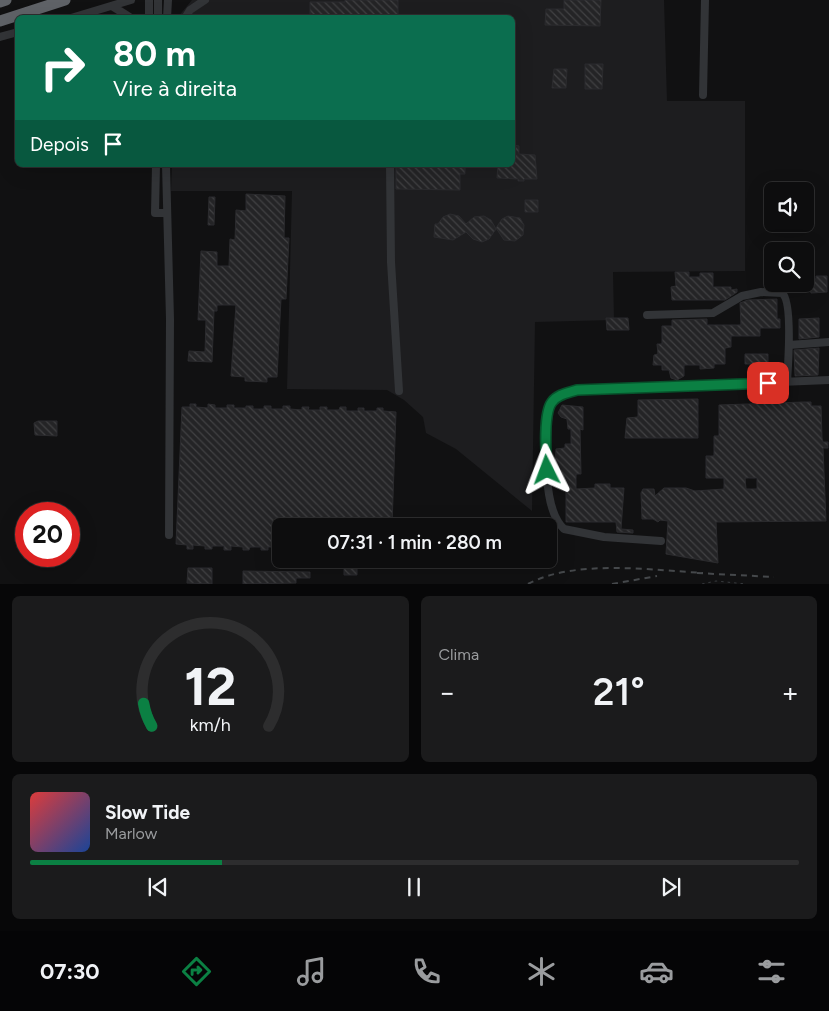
<!DOCTYPE html>
<html lang="pt">
<head>
<meta charset="utf-8">
<style>
	:root { --surface:#0d0d0e; --page:#1b1b1c; --text:#f1f3f6; --muted:#9a9c9e; --line:#2d2d2e; --accent:#0b8043 }
	body { margin:0; font-family:Figtree,sans-serif; background:var(--page); color:var(--text); height:100vh; display:flex; flex-direction:column; font-size:19px; white-space:nowrap }
	* { box-sizing:border-box; margin:0 }
	p { font-size:16px; color:var(--muted) }
	.icon { flex:none; width:28px; height:28px; fill:none; stroke:currentColor; stroke-width:2; stroke-linecap:round; stroke-linejoin:round }
	.map { position:relative; height:584px; overflow:hidden }
	.side { display:flex; flex-direction:column; gap:12px; padding:12px; background:#070708; flex:1 }
	.side>* { flex:none }
	.banner { position:absolute; left:15px; top:15px; width:500px; height:152px; border-radius:8px; box-shadow:0 5px 20px #0002,0 0 0 1px var(--line); background:#0b6e4f; color:#fff; overflow:hidden }
	.tools { position:absolute; left:764px; top:182px; display:grid; gap:10px }
	.tools a { display:grid; place-items:center; width:50px; height:50px; border-radius:8px; background:var(--surface); box-shadow:0 5px 20px #0002,0 0 0 1px var(--line); font-size:25px }
	.speed { position:absolute; left:15px; top:502px; display:flex; gap:10px; font-size:25px; font-weight:700; text-align:center }
	.speed>* { display:grid; place-content:center; width:65px; height:65px; border-radius:50%; background:var(--surface); box-shadow:0 5px 20px #0002,0 0 0 1px var(--line); line-height:1 }
	.speed .limit { border:8px solid #d22; background:#fff; color:#111 }
	.pin { position:absolute; display:grid; place-items:center; width:42px; height:42px; color:#fff; margin:-21px; border-radius:10px; box-shadow:0 2px 8px #0006 }
	.me { position:absolute; width:55px; margin:-28px; rotate:357deg; stroke-linejoin:round; filter:drop-shadow(0 0 4px #0008) }
	.turn { display:flex; align-items:center; gap:18px; height:105px; padding:0 15px; font-size:22px }
	.turn .icon { width:65px; height:65px; stroke-width:2.5 }
	.turn b { display:block; font-size:35px; line-height:42px }
	.then { display:flex; align-items:center; height:48px; padding:0 15px; background:#0003; gap:10px; font-size:19px }
	.big { font-size:38px; font-weight:600; line-height:1.1 }
	.side .widget { flex:1; display:flex; flex-direction:column; justify-content:center; gap:8px; min-width:0; padding:0 18px; border-radius:8px; background:var(--page) }
	.side .dial { align-items:center; gap:0 }
	.dial svg { height:130px; overflow:visible; fill:none; stroke:var(--line); stroke-width:7; stroke-linecap:round; text-anchor:middle }
	.dial text { fill:var(--text); stroke:none }
	.song { display:flex; align-items:center; gap:15px }
	.cover { width:60px; height:60px; border-radius:8px; background:linear-gradient(135deg,hsl(0 70% 55%),hsl(220 70% 35%)) }
	.played { height:5px; border-radius:2px; background:linear-gradient(90deg,var(--accent) 25%,var(--line) 25%) }
	.keys { display:flex; justify-content:space-around; direction:ltr }
	.heat { display:flex; justify-content:space-between; align-items:center; font-size:28px; direction:ltr }
	.side .tiles { flex:1; display:grid; gap:12px; grid-template-columns:1fr 1fr }
	.widget:last-child { grid-column:span 2 }
	.trip { position:absolute; left:272px; top:518px; width:285px; height:50px; border-radius:8px; background:var(--surface); box-shadow:0 5px 20px #0002,0 0 0 1px var(--line); font-weight:600; line-height:50px; text-align:center }
	.tab-bar { display:flex; height:80px; justify-content:space-around; align-items:center; background:#050506; color:var(--muted) }
	.tab-bar .icon { width:35px; height:35px }
	.tab-bar .current { color:var(--accent) }
	.tab-bar b { font-size:22px; color:var(--text) }
	.map>svg:first-child { display:block }
</style>
</head>
<body>
<div class="map">
<svg width="829" height="584" viewBox="0 0 829 584">
	<defs>
		<pattern id="building-back-hatch" width="6" height="6" patternUnits="userSpaceOnUse" patternTransform="scale(1.25)"><rect width="6" height="6" fill="#242426"/><path d="M-1 5l2 2M0 0l6 6M5-1l2 2" fill="none" stroke="#414143"/></pattern>
	</defs>
	<rect width="100%" height="100%" fill="#111112"/>
	<path fill="#1d1d1f" d="M192 0H664L667 101H745V271L613 272 614 320 535 322 532 511 456 449 426 433 423 417 404 400 387 390 287 389 292 191H171L172 165H512V18L178 17Z"/>
	<path fill="url(#building-back-hatch)" stroke="#2b2b2e" fill-rule="evenodd" d="M345 0H398V18H310V2H345Z
		M564 0H601L600 26 545 25 546 9H564Z
		M585 64H603L602 89H585Z
		M554 69H567L566 88H552Z
		M512 145 519 146V154L535 155 537 179H524V181H518V179L497 178 498 165H512Z
		M396 165H465V174H460V190L396 189Z
		M246 194 285 196 284 238H289L286 299H281L277 377H267V382L245 381V377L231 376 236 305H217V311H214L212 362 188 361 189 351 205 352 206 320H198L201 251 217 252V266H229L230 239 235 240 236 210 246 211Z
		M209 197H215L214 225H208Z
		M525 200H538V212H525Z
		M450 214 459 216 466 224 474 217 484 216 491 220 496 229 489 239 482 242 473 239 466 232 453 240 434 237 435 224H438L443 217Z
		M508 216 520 218 524 225 523 235 515 241 504 240 496 228 502 219Z
		M675 272H689V277H700V273H713V287H731V290L737 289V292L725 300H672L671 287 676 286Z
		M816 276H827V292L811 293 808 279H816Z
		M777 299V319H780V328H760V336H731V347L725 348V364H714V368L700 369V365H684V376L677 380 671 378 669 370H662V365H653L654 355 658 354 657 344H662V326H672V320L707 319V325H741L740 303 748 300Z
		M606 318H628L629 330H607Z
		M819 318V337L799 339V319Z
		M819 348 818 375 795 376 794 350Z
		M745 354H768V364H745Z
		M698 399V438H625L627 418 638 417V400Z
		M804 402H811V406H821L822 438 823 442H828V448H823L826 521 716 522 718 563 666 554 668 521 660 520 658 522 653 519H642L641 493 643 489H654L655 496 664 488H686L695 491 724 489V478H706V456H714V436H719V405ZM745 478H757V489H746Z
		M190 404H196V407L208 408V404L215 405V408H227V405H234V408H246V406H253V409H264V406H271V409H283V406H290V409L302 410V407H309L308 410H320V407H327V410H339L340 407H346V411H358V408H364V411H377V408H383V411L396 412 392 526H281V547H268V550H261V547H250L249 550H243V547L231 546V550H224V546H212V549H205V546L193 545V549H187V545L176 544 182 407H190Z
		M562 405 583 407V430L580 429 581 474H576V489L595 488V484H610V488H624L621 529 633 530V533L617 532 616 522H566V486H560V481H556L555 472 556 449 565 448V444H571V429H568L567 419 561 417 558 413Z
		M38 421H57V436L35 435 34 423Z
		M344 567H357V575H344Z
		M188 568H212V584L187 583Z
		M243 571 310 572V578H296V583L243 584Z"/>
	<g fill="none" stroke-linecap="round" stroke-linejoin="round">
		<path stroke="#383b3e" stroke-width="1" stroke-dasharray="2.5 4" stroke-linecap="butt" d="M702 584 716 581 746 584"/>
		<path stroke="#323437" stroke-width="8" d="M112 6 131 18
			M71 18 131 0
			M149 18V0
			M158 18V0
			M167 18 168 0
			M185 18 190 10 205 0
			M0 37 18 32
			M703 95 705 0
			M156 165 155 213H165
			M166 165 170 319 169 535
			M390 165 391 262 399 391
			M647 315 713 313 742 296 761 292 782 293C793 301 788 367 787 382
			M789 345 829 342
			M661 541 604 537 564 529C540 507 547 438 549 407 555 395 565 393 577 390L829 380"/>
		<path stroke="#5f6267" stroke-width="11" d="M0 2 6 0
			M0 21 65 0"/>
		<path stroke="#45484b" stroke-width="2" stroke-dasharray="6 5" stroke-linecap="butt" d="M697 573 774 577
			M528 584C574 559 652 570 703 573
			M612 584 657 576"/>
	</g>
	<g fill="none" stroke-linecap="round" stroke-linejoin="round">
		<defs>
			<path id="route" d="M547 470C546 455 543 413 552 402 558 394 568 393 577 390L768 383"/>
		</defs>
		<use href="#route" stroke="#07532c" stroke-width="12"/>
		<use href="#route" stroke="#0b8043" stroke-width="9"/>
	</g>
</svg>
<div class="tools">
<a><svg class="icon" aria-label="sound" viewBox="0 0 24 24"><path d="M4 9h4l5-4v14l-5-4H4zM17 9q2 3 0 6"/></svg></a>
<a><svg class="icon" aria-label="search" viewBox="0 0 24 24"><circle cx="10" cy="10" r="6"/><path d="M15 15l6 6"/></svg></a>
</div>
<div class="speed"><div class="limit">20</div></div>
<div class="pin" style="left:768px;top:383px;background:#d93025"><svg class="icon" aria-label="arrive" viewBox="0 0 24 24"><path d="M6 21V4h12l-3 4 3 4H6"/></svg></div>
<svg class="me" style="left:547px;top:470px" viewBox="-20 -20 40 40"><path d="M0-17L14 15 0 8-14 15z" fill="#0b8043" stroke="#fff" stroke-width="4"/></svg>
<div class="trip">07:31 · 1 min · 280 m</div>
<div class="banner">
<div class="turn"><svg class="icon" aria-label="right" viewBox="0 0 24 24"><path d="M7 20v-9h11M14 6l5 5-5 5"/></svg><div><b>80 m</b>Vire à direita</div></div>
<div class="then">Depois<svg class="icon" aria-label="arrive" viewBox="0 0 24 24"><path d="M6 21V4h12l-3 4 3 4H6"/></svg></div>
</div>
</div>
<section class="side">
<div class="tiles">
<div class="widget dial"><svg viewBox="0 0 100 80">
<path d="M14 69A42 42 0 1 1 86 69"/>
<path d="M14 69A42 42 0 0 1 9 55" stroke="#0b8043"/>
<text x="50" y="56" font-size="32" font-weight="700">12</text>
<text x="50" y="72" font-size="11">km/h</text>
</svg></div>
<div class="widget"><p>Clima</p>
<div class="heat"><a>−</a><b class="big">21°</b><a>+</a></div>
</div>
<div class="widget">
<div class="song"><i class="cover"></i><div><b>Slow Tide</b><p>Marlow</p></div></div>
<div class="played"></div>
<div class="keys"><svg class="icon" aria-label="previous" viewBox="0 0 24 24"><path d="M18 5L8 12l10 7zM5 5v14"/></svg><svg class="icon" aria-label="pause" viewBox="0 0 24 24"><path d="M8 5v14M16 5v14"/></svg><svg class="icon" aria-label="next" viewBox="0 0 24 24"><path d="M6 5l10 7-10 7zM19 5v14"/></svg></div>
</div>
</div>
</section>
<nav class="tab-bar">
<b>07:30</b>
<svg class="icon current" aria-label="directions" viewBox="0 0 24 24"><path d="M12 3l9 9-9 9-9-9zM9 14v-3h6M13 9l2 2-2 2"/></svg>
<svg class="icon" aria-label="music" viewBox="0 0 24 24"><path d="M9 18V5l10-2v13"/><circle cx="6" cy="18" r="3"/><circle cx="16" cy="16" r="3"/></svg>
<svg class="icon" aria-label="phone" viewBox="0 0 24 24"><path d="M5 4h4l2 5-3 2q2 4 5 5l2-3 5 2v4C11 20 4 13 5 4z"/></svg>
<svg class="icon" aria-label="climate" viewBox="0 0 24 24"><path d="M12 3v18M4 7l16 10M4 17L20 7"/></svg>
<svg class="icon" aria-label="car" viewBox="0 0 24 24"><path d="M5 17H2v-5l4-1 3-4h7l3 4 3 1v5h-3M9 17h6M6 11h13"/><circle cx="7" cy="17" r="2"/><circle cx="17" cy="17" r="2"/></svg>
<svg class="icon" aria-label="filters" viewBox="0 0 24 24"><path d="M4 7h16M4 17h16"/><circle cx="9" cy="7" r="2"/><circle cx="15" cy="17" r="2"/></svg>
</nav>
</body>
</html>
